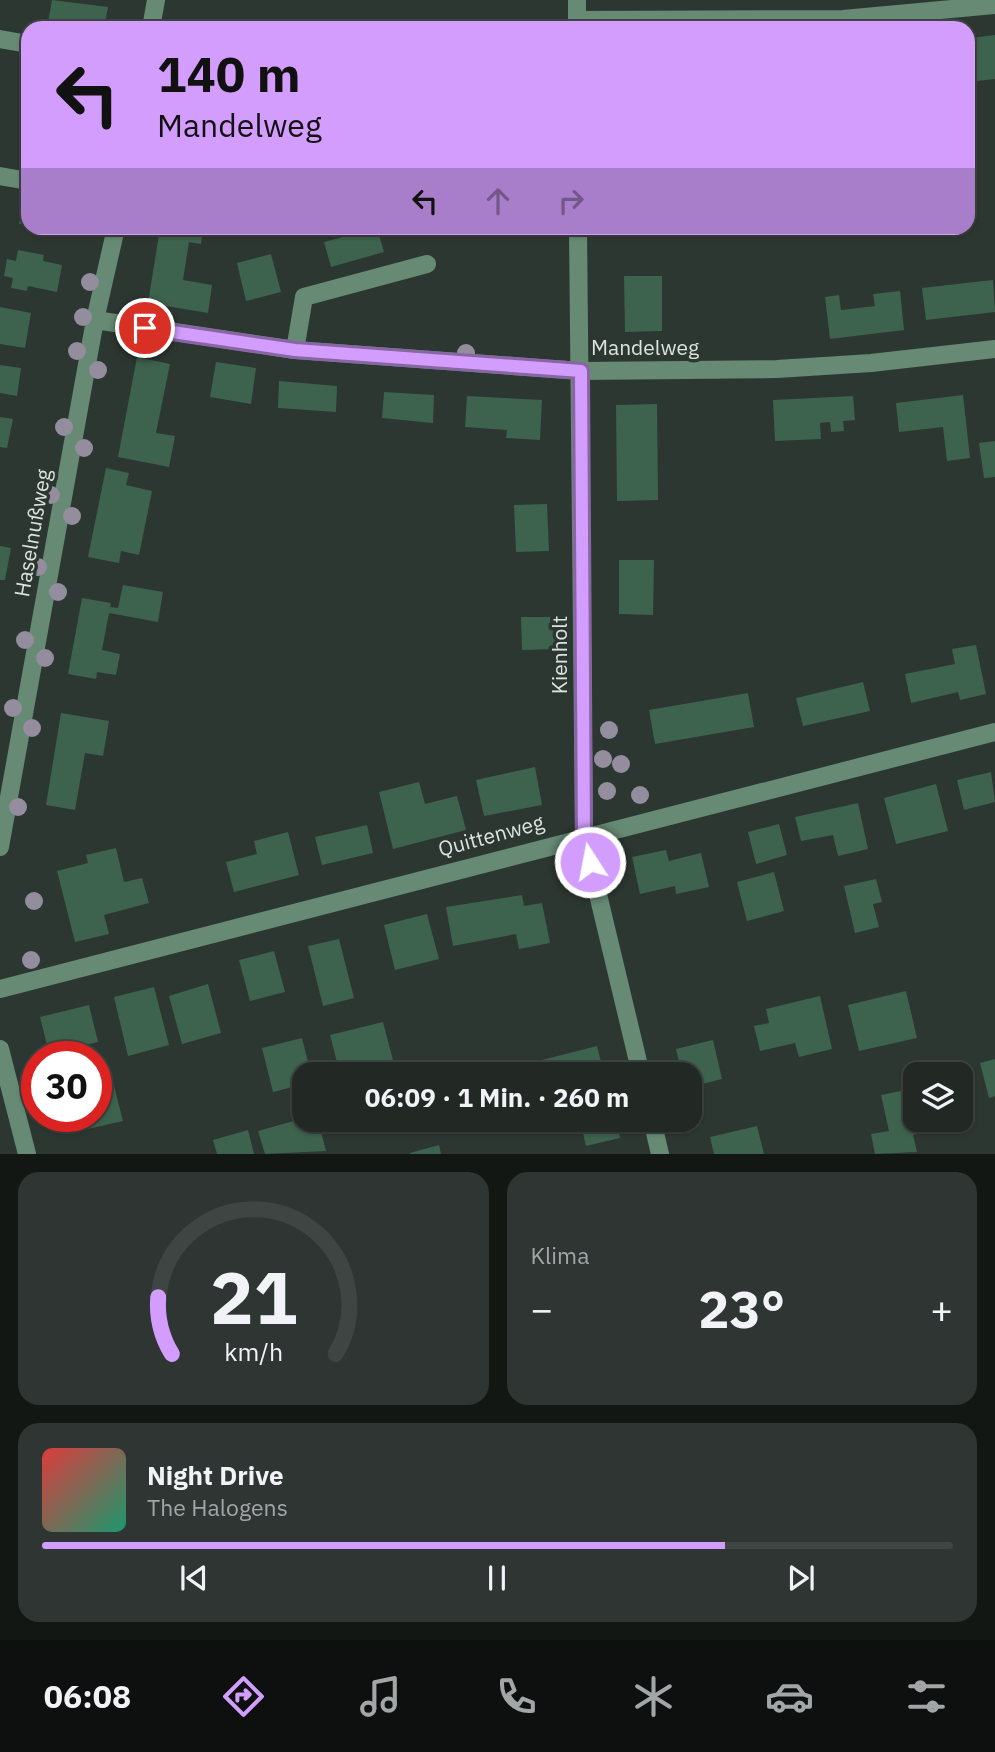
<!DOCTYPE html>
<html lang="de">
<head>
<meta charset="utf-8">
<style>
	:root { --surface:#222925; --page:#2e3532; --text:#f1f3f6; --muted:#a2a6a7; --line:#3f4542; --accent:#d29dfd }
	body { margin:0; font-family:"IBM Plex Sans",sans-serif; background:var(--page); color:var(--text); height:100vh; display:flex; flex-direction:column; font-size:26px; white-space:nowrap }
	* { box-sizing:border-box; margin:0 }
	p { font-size:23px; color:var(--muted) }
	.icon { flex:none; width:38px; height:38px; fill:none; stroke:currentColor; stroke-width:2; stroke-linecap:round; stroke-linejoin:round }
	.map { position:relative; height:1154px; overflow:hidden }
	.drawer { display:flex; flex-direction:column; gap:18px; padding:18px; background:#131714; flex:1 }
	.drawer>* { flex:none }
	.guide { position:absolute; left:21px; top:21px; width:954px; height:214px; border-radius:21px; box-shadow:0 2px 5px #0004,0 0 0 2px var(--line); background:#d29dfd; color:#111; overflow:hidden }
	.controls { position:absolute; left:903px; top:1062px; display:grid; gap:14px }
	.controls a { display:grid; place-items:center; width:70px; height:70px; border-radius:14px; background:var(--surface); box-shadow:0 2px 5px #0004,0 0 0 2px var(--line); font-size:35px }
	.speed { position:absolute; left:21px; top:1041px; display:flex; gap:14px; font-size:35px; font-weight:700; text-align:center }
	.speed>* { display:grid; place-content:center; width:91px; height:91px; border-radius:50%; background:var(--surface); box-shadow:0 2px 5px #0004,0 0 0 2px var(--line); line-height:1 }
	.speed .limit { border:10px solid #d22; background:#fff; color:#111 }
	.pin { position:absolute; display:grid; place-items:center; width:60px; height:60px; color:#fff; margin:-30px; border:4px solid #fff; border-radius:50%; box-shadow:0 2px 7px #0007 }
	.me { position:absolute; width:77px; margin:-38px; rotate:349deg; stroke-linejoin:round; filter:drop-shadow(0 0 5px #0008) }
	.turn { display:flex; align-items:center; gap:24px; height:147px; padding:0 21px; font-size:32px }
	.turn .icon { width:91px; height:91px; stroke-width:2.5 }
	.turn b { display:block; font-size:49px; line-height:60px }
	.lanes { display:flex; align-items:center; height:66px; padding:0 21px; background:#0003; justify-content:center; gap:35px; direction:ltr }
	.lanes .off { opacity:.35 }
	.big { font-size:52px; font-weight:700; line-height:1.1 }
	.drawer .tile { flex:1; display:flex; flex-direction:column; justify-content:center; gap:10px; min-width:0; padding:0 24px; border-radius:21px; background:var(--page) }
	.drawer .dial { align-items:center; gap:0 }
	.dial svg { height:182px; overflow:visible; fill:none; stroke:var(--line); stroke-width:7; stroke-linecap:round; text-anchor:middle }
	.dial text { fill:var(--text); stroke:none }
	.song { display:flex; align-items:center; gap:21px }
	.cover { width:84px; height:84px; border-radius:10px; background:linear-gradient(135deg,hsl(0 70% 55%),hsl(160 70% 35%)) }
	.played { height:7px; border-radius:4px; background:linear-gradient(90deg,var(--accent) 75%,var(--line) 75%) }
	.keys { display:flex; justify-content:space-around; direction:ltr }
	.heat { display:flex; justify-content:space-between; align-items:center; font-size:38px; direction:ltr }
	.drawer .tiles { flex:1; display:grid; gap:18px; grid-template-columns:1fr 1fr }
	.tile:last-child { grid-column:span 2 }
	.trip { position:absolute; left:292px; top:1062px; width:410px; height:70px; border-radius:21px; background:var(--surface); box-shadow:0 2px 5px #0004,0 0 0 2px var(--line); font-weight:700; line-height:70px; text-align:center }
	.tab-bar { display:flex; height:112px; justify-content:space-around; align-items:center; background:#0e100f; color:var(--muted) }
	.tab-bar .icon { width:49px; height:49px }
	.tab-bar .on { color:var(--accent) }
	.tab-bar b { font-size:32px; color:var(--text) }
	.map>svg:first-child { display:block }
</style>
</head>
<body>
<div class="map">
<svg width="995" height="1154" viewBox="0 0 995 1154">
	<rect width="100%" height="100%" fill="#2d3731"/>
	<path fill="#3d624d" d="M52 0 108 7 104 28H47Z
		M995 35V79L977 81 971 38Z
		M27 130H28V170L20 169Z
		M27 184H28V225L19 224Z
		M160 228H203L201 244 189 242 183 280 212 285 208 313 148 303Z
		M377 228 384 252 331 267 324 242Z
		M18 250 44 255 43 261 62 265 57 292 28 286 27 291 11 288 13 278 4 276 7 259 16 261Z
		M271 254 281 292 246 301 237 263Z
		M624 276H662V331L625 332Z
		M993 280 995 312 926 320 922 288Z
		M900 291 904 330 830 339 825 297 839 295 841 310 875 306 873 294Z
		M0 307 31 313 25 348 0 344Z
		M137 357 170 364 156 433 175 436 169 467 118 457Z
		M216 362 256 368 251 404 210 397Z
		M0 365 21 368 17 396 0 393Z
		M279 381 337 386 336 412 278 408Z
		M384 392 434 395 433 423 382 418Z
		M963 395 970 458 947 461 943 427 899 432 896 403Z
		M467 396 542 400 540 440 506 438 507 430 465 427Z
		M853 396 855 420 843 421 844 431 831 432 830 422 820 423 821 439 775 441 773 400Z
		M657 404 658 500 617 501 616 405Z
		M0 417 13 419 7 448 0 447Z
		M995 441V477L984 478 979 443Z
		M106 468 129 473 126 485 152 491 139 555 121 551 119 563 88 557Z
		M547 504 549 551 516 552 514 505Z
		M0 546 11 548 5 580H0Z
		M619 560H654L653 615 619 614Z
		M123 585 163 592 158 622 109 613 102 650 120 654 116 675 97 672 96 679 68 674 82 598 111 603 110 607 118 608Z
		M521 617H555L556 649 522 650Z
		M976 645 986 694 960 700 958 692 911 703 905 674 955 664 952 649Z
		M863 682 870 711 803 726 796 698Z
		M748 693 754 727 655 744 649 710Z
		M61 713 109 721 103 756 85 753 75 810 46 805Z
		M535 767 542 805 484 816 476 780Z
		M991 772 995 802 964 810 957 780Z
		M419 782 425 804 457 796 466 830 393 849 379 792Z
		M936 784 948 831 896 844 884 798Z
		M858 803 868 849 838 856 833 835 801 841 795 817Z
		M779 824 787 855 756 864 748 832Z
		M367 825 373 853 322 865 315 837Z
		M288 832 299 875 234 892 226 862 257 854 254 841Z
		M116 848 124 882 142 878 149 903 104 915 109 934 75 942 57 871 88 863 86 855Z
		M666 850 669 861 701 853 709 887 676 894 675 886 640 894 632 857Z
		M774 872 784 911 747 921 737 882Z
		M876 879 882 902 873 904 879 927 855 933 844 886Z
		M522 895 524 906 542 903 550 943 519 949 516 934 453 946 446 907Z
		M427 914 439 959 395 970 384 925Z
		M339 939 354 998 323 1006 308 946Z
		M274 951 285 992 250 1001 239 960Z
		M208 984 221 1033 182 1044 169 996Z
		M154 987 169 1045 128 1056 114 997Z
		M906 991 917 1038 859 1051 848 1005Z
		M820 996 832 1049 799 1057 795 1043 760 1051 754 1026 769 1023 766 1009Z
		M89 1005 98 1042 49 1053 40 1017Z
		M383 1022 394 1064 340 1074 330 1035Z
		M302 1038 311 1074H304V1084L273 1092 262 1048Z
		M713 1040 722 1079 690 1087V1074H682L676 1049Z
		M597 1046 604 1074H546L542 1060Z
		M995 1059V1096L989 1098 980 1063Z
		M113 1082 123 1121 79 1131 75 1116H96V1086Z
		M915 1088V1120H939L941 1129 913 1135 917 1152 875 1154 871 1134 889 1131 881 1095Z
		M304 1118 318 1120 326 1151 265 1154 258 1131Z
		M408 1120H438L439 1124 411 1131Z
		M580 1120H616L620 1138 586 1146Z
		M757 1126 764 1154H714L710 1137Z
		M248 1130 254 1154H217L213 1140Z
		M439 1145 441 1154H410V1153Z"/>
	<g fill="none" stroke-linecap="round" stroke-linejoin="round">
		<path stroke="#668a74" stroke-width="18" d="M577 20 843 19 995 5
			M151 28 156 0
			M577 28V0
			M0 39 28 44
			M0 176 28 181
			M578 228 584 836 641 1074
			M95 320 295 350 581 371 777 369 871 363 995 349
			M295 350 304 297 427 264
			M0 847 95 320 116 228
			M0 989 995 732
			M0 1049 27 1154
			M652 1120 660 1154"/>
	</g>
	<g fill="#938d9e">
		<circle cx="90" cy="282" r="9"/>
		<circle cx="83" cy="317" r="9"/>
		<circle cx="77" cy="351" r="9"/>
		<circle cx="466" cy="353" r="9"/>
		<circle cx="98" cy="370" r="9"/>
		<circle cx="64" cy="427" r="9"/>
		<circle cx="84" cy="448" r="9"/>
		<circle cx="51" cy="495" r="9"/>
		<circle cx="72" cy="516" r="9"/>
		<circle cx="38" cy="567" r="9"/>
		<circle cx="58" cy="592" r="9"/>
		<circle cx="25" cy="640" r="9"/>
		<circle cx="45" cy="658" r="9"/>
		<circle cx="13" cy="708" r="9"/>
		<circle cx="32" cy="728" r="9"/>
		<circle cx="609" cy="730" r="9"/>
		<circle cx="603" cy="759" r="9"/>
		<circle cx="621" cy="764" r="9"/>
		<circle cx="607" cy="791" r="9"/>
		<circle cx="640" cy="795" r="9"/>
		<circle cx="18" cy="807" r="9"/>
		<circle cx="34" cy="901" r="9"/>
		<circle cx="31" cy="960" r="9"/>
	</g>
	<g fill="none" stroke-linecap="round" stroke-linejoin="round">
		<defs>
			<path id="route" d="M145 328 295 350 581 371 584 836 590 862"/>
		</defs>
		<use href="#route" stroke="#8866a4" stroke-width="18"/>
		<use href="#route" stroke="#d29dfd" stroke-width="12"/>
	</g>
	<g text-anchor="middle" stroke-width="7" stroke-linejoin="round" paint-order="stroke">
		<g font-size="21" fill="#dce3df" stroke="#2d3731">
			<text x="645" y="355">Mandelweg</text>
			<text transform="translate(33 533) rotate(-80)" y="7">Haselnußweg</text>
			<text transform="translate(560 655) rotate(-90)" y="7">Kienholt</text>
			<text transform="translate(491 836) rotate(-15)" y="7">Quittenweg</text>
		</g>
	</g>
</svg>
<div class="controls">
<a><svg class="icon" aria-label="layers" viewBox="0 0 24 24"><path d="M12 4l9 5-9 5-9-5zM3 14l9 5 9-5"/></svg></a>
</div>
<div class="speed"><div class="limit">30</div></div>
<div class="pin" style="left:145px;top:328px;background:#d93025"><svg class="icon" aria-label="arrive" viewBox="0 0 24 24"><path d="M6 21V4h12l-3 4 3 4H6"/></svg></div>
<svg class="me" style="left:590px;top:862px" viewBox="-20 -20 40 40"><circle r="17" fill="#d29dfd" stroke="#fff" stroke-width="3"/><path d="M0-11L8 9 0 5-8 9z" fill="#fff"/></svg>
<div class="trip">06:09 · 1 Min. · 260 m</div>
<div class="guide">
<div class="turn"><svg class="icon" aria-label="left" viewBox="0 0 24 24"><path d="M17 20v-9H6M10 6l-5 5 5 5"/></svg><div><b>140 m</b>Mandelweg</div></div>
<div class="lanes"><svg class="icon" aria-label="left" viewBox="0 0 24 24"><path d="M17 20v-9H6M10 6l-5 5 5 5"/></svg><svg class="icon off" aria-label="ahead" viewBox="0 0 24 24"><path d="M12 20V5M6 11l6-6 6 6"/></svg><svg class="icon off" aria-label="right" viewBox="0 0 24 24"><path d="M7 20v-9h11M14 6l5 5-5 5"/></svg></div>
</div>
</div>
<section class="drawer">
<div class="tiles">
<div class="tile dial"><svg viewBox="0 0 100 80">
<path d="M14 69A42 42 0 1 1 86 69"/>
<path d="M14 69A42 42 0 0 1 8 44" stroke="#d29dfd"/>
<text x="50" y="56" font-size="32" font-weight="700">21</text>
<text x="50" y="72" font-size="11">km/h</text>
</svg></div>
<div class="tile"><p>Klima</p>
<div class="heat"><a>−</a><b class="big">23°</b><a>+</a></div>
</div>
<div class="tile">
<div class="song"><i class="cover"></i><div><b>Night Drive</b><p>The Halogens</p></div></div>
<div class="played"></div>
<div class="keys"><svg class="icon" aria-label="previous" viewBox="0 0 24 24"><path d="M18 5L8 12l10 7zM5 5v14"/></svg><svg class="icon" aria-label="pause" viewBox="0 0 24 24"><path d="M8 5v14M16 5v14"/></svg><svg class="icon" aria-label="next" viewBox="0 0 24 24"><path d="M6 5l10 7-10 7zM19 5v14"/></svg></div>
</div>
</div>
</section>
<nav class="tab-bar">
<b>06:08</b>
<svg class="icon on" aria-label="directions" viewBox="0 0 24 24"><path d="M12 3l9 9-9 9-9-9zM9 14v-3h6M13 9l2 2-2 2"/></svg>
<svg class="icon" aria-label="music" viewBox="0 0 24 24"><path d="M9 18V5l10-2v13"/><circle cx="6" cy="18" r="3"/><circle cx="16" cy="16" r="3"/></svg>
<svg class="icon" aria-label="phone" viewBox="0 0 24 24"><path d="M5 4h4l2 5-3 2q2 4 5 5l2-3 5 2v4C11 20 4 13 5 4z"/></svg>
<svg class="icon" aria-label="climate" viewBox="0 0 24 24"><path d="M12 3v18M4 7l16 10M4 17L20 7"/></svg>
<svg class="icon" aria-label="car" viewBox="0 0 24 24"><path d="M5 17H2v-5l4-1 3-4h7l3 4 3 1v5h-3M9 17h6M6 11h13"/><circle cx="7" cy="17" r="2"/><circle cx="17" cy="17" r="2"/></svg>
<svg class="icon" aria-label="filters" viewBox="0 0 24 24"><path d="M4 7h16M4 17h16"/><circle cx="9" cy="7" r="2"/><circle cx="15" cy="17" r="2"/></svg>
</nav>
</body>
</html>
